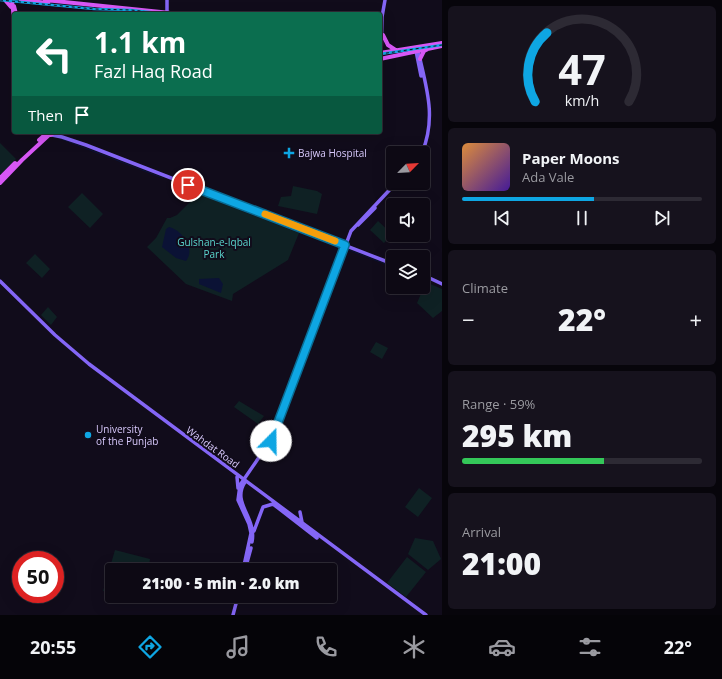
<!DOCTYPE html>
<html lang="en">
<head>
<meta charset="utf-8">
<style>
	:root { --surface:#0d0914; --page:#16121d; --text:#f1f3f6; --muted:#9a9aa0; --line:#2d2a34; --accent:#0ea6e3 }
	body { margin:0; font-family:"Open Sans",sans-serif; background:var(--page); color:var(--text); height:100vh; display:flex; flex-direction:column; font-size:15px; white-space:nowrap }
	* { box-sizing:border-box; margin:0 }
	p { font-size:13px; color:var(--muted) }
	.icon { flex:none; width:22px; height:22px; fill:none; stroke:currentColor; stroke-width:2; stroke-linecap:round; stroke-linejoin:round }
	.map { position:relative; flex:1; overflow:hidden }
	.details { display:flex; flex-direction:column; gap:6px; padding:6px; background:#07050b; width:280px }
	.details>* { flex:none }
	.hud { position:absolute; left:12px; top:12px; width:370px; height:122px; border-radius:4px; box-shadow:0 4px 16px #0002,0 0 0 1px var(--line); background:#0b6e4f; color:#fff; overflow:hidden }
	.needle { width:26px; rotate:66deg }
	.controls { position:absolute; left:386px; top:146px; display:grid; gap:8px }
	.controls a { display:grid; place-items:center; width:44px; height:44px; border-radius:4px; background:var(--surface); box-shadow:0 4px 16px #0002,0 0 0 1px var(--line); font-size:20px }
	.speed { position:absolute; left:12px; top:551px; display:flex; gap:8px; font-size:20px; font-weight:700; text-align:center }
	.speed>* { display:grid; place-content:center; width:52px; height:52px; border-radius:50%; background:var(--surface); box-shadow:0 4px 16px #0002,0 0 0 1px var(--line); line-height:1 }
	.speed .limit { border:6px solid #d22; background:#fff; color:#111 }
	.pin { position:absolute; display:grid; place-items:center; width:34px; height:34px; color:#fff; margin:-17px; border:2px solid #fff; border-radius:50%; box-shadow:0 1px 4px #0007 }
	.me { position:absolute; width:44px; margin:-22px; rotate:22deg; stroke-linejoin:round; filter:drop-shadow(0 0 3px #0008) }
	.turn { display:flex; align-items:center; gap:14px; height:84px; padding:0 16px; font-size:18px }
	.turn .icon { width:52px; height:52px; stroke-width:2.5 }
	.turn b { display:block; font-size:28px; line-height:34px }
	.then { display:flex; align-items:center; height:38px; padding:0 16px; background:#0003; gap:8px; font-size:15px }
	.big { font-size:30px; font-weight:800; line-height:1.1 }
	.details .tile { flex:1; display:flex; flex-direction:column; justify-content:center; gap:6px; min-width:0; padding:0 14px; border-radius:6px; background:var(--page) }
	.details .dial { align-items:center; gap:0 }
	.dial svg { height:104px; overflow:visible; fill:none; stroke:var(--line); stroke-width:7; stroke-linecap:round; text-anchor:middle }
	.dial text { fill:var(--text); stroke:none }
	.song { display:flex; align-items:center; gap:12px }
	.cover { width:48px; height:48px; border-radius:6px; background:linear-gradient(135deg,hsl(30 70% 55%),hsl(260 70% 35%)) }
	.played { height:4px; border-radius:2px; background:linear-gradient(90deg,var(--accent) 55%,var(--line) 55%) }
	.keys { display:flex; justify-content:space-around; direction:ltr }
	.heat { display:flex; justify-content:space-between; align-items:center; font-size:22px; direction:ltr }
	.charge { height:6px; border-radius:3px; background:linear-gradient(90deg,#34c759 59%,var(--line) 0) }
	.trip { position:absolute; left:105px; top:563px; width:232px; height:40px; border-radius:4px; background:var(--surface); box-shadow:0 4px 16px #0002,0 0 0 1px var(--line); font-weight:800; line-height:40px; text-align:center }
	.menu { display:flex; height:64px; justify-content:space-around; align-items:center; background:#050408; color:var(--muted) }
	.menu .icon { width:28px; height:28px }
	.menu .on { color:var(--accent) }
	.menu b { font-size:18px; color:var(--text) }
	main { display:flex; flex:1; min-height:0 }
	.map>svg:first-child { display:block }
</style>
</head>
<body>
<main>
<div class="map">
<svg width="442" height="615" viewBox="0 0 442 615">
	<rect width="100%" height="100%" fill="#110c1b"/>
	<path fill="#0f2124" d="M0 143 16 159 1 174 0 173Z
		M293 186 317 191 322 194 317 214 278 206 281 197 291 196Z
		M82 193 103 214 90 228 68 207Z
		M198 194 299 233 288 260 233 294 232 301 186 284 147 247 156 238 167 218H170L177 215Z
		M378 221 392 234 384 243 370 230Z
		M35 254 50 269 42 278 26 263Z
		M426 282 442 289V311L433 318 417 303Z
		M48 307 57 317 51 325 41 315Z
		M376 342 388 348 382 359 370 352Z
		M239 401 264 416 258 424 234 407Z
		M419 488 432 498 418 517 405 507Z
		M415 538 433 541 441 559 428 570 408 554Z
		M115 550 150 559 148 570H112V593L103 591Z
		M407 557 426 572 406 597 387 583Z"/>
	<path fill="#0b1235" d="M169 227C182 230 196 249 186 261L176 258 162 247 166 229Z
		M219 278 223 284 221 293 199 284V279Z"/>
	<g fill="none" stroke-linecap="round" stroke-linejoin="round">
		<path stroke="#0b1235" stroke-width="1" d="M59 138 163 178
			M171 181 393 267"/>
		<path stroke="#8466f6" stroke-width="3.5" d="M167 12V0
			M418 50C426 87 437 116 422 153
			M416 51 421 76
			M381 58 382 17 385 0
			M52 135 62 137 86 145 393 264
			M358 225 375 208
			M423 275 442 284
			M0 281 55 335 89 364 426 615
			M237 477 238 488
			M245 482C231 503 257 517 252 542
			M273 504 317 538
			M300 512 302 522
			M254 531 263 507 273 504
			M243 570 251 533 249 524 238 500 240 485 273 437 351 231 396 183
			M245 570 251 548
			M233 615 238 596"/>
		<path stroke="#d757f5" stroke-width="4" d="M5 0 11 7
			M12 0 14 20
			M21 0 48 3
			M45 0 180 14
			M14 6 16 14
			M128 10 150 14
			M383 35 388 45 397 51
			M380 45 381 41
			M380 53 442 43
			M380 59 442 46
			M420 59 424 51 428 49
			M47 134 51 135 55 132
			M39 140 47 133
			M0 178 15 163
			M0 183 22 160 49 135"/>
		<defs>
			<path id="rail" d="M0 0 94 9 131 10 168 14
				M380 54 442 45"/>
		</defs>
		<use href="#rail" stroke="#0ea6e3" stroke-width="2.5"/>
		<use href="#rail" stroke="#110c1b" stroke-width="1" stroke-dasharray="3" stroke-linecap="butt"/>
	</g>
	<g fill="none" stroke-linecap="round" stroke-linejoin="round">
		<defs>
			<path id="route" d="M188 185 345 245 271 441"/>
		</defs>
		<use href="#route" stroke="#096c94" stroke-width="10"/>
		<use href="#route" stroke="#0ea6e3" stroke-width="7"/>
		<path stroke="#f59e0b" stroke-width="7" d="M265 214 335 241"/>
	</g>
	<g fill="#0ea6e3" stroke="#110c1b" stroke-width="1.5">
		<path d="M287 147h4v4h4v4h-4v4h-4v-4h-4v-4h4z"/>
		<circle cx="88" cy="435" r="4"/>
	</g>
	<g text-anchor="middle" stroke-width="4" stroke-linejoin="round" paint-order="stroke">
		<g font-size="10" fill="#d8c9fc" stroke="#110c1b" text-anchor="start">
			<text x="298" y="157">Bajwa Hospital</text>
			<text x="96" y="433">University<tspan x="96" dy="12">of the Punjab</tspan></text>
		</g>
		<g font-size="10" fill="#5bd6ce" stroke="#110c1b">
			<text x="214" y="246">Gulshan-e-Iqbal<tspan x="214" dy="12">Park</tspan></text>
		</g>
		<g font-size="10" fill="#d8c9fc" stroke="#110c1b">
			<text transform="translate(213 447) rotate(36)" y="4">Wahdat Road</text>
		</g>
	</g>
</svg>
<div class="controls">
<a><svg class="needle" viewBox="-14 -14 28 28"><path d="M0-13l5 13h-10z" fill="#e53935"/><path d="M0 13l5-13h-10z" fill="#9a9aa0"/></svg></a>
<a><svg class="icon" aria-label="sound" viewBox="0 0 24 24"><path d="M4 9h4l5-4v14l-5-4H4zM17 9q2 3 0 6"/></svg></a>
<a><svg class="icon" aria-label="layers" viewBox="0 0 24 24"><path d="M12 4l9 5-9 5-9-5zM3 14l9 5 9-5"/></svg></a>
</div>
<div class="speed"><div class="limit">50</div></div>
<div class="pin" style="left:188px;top:185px;background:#d93025"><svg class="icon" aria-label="arrive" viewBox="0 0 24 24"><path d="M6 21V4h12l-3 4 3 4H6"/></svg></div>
<svg class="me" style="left:271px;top:441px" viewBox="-20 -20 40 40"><circle r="19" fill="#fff"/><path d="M0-13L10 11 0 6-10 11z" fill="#0ea6e3"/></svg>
<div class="trip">21:00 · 5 min · 2.0 km</div>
<div class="hud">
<div class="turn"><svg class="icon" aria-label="left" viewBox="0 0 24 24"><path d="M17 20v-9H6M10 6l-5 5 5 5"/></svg><div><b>1.1 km</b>Fazl Haq Road</div></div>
<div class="then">Then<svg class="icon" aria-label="arrive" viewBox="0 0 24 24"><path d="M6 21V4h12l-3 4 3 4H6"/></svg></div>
</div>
</div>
<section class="details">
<div class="tile dial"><svg viewBox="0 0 100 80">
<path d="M14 69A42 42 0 1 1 86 69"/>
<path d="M14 69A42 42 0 0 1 23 16" stroke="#0ea6e3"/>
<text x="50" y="56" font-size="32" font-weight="700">47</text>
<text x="50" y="72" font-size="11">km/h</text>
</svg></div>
<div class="tile">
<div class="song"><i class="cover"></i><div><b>Paper Moons</b><p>Ada Vale</p></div></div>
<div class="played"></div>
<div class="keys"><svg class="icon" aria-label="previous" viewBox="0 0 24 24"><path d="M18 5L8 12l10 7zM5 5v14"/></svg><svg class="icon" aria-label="pause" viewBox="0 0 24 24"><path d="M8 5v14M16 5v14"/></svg><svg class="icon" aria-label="next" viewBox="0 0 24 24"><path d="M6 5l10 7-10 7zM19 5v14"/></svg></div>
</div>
<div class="tile"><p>Climate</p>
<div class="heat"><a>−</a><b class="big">22°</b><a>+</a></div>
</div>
<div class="tile"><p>Range · 59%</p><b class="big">295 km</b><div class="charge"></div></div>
<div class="tile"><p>Arrival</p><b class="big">21:00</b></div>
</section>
</main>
<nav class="menu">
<b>20:55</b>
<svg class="icon on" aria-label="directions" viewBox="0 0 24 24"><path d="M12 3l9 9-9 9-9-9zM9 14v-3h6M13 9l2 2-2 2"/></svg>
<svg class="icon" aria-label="music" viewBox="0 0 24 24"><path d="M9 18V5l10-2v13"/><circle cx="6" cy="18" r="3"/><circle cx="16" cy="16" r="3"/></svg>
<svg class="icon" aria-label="phone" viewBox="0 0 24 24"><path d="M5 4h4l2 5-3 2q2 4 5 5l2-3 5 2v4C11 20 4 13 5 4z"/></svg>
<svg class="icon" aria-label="climate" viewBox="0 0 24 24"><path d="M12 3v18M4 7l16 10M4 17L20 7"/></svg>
<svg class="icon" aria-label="car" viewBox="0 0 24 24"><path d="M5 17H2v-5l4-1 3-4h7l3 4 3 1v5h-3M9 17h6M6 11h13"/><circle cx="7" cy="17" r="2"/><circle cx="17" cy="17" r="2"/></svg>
<svg class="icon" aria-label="filters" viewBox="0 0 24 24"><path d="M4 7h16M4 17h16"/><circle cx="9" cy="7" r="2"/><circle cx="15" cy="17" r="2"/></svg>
<b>22°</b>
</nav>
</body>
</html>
